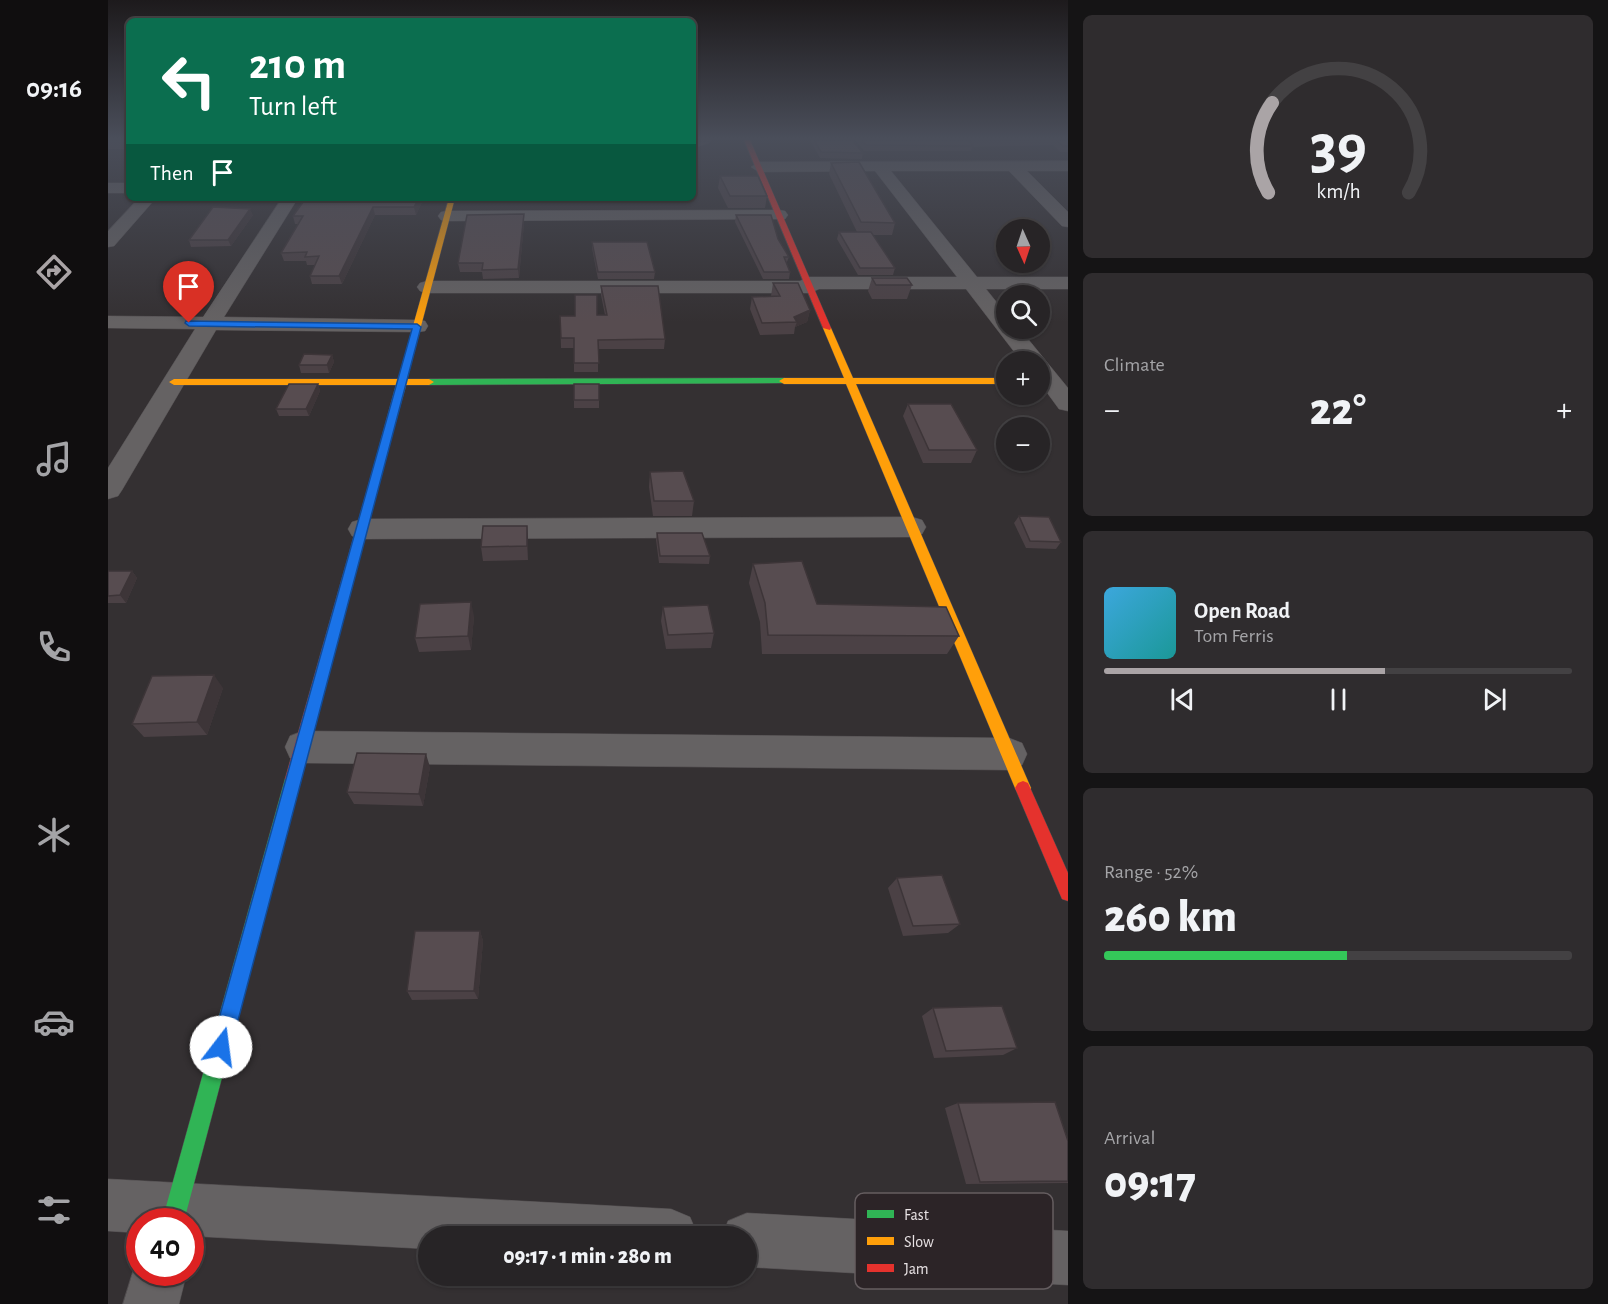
<!DOCTYPE html>
<html lang="en">
<head>
<meta charset="utf-8">
<style>
	:root { --surface:#272426; --page:#2f2c2e; --text:#f1f3f6; --muted:#a4a4a7; --line:#434143; --accent:#aaa4a6 }
	body { margin:0; font-family:"Alegreya Sans",sans-serif; background:var(--page); color:var(--text); height:100vh; display:flex; flex-direction:column; font-size:22px; white-space:nowrap }
	* { box-sizing:border-box; margin:0 }
	p { font-size:20px; color:var(--muted) }
	.icon { flex:none; width:33px; height:33px; fill:none; stroke:currentColor; stroke-width:2; stroke-linecap:round; stroke-linejoin:round }
	.map { position:relative; flex:1; overflow:hidden }
	.details { display:flex; flex-direction:column; gap:15px; padding:15px; background:#151415; width:540px }
	.details>* { flex:none }
	.top-card { position:absolute; left:18px; top:18px; width:570px; height:183px; border-radius:9px; box-shadow:0 2px 4px #0004,0 0 0 2px var(--line); background:#0b6e4f; color:#fff; overflow:hidden }
	.needle { width:39px; rotate:177deg }
	.fabs { position:absolute; left:888px; top:219px; display:grid; gap:12px }
	.fabs a { display:grid; place-items:center; width:54px; height:54px; border-radius:50%; background:var(--surface); box-shadow:0 2px 4px #0004,0 0 0 2px var(--line); font-size:30px }
	.speed { position:absolute; left:18px; top:1208px; display:flex; gap:12px; font-size:30px; font-weight:700; text-align:center }
	.speed>* { display:grid; place-content:center; width:78px; height:78px; border-radius:50%; background:var(--surface); box-shadow:0 2px 4px #0004,0 0 0 2px var(--line); line-height:1 }
	.speed .limit { border:9px solid #d22; background:#fff; color:#111 }
	.pin { position:absolute; display:grid; place-items:center; width:51px; height:51px; color:#fff; margin:-62px -26px; border-radius:50% 50% 50% 0; rotate:-45deg; box-shadow:0 0 6px #0007 }
	.pin .icon { rotate:45deg }
	.me { position:absolute; width:66px; margin:-33px; rotate:15deg; stroke-linejoin:round; filter:drop-shadow(0 0 4px #0008) }
	.turn { display:flex; align-items:center; gap:21px; height:126px; padding:0 24px; font-size:27px }
	.turn .icon { width:78px; height:78px; stroke-width:2.5 }
	.turn b { display:block; font-size:42px; line-height:51px }
	.then { display:flex; align-items:center; height:57px; padding:0 24px; background:#0003; gap:12px; font-size:22px }
	.big { font-size:45px; font-weight:800; line-height:1.1 }
	.details .widget { flex:1; display:flex; flex-direction:column; justify-content:center; gap:9px; min-width:0; padding:0 21px; border-radius:9px; background:var(--page) }
	.details .dial { align-items:center; gap:0 }
	.dial svg { height:156px; overflow:visible; fill:none; stroke:var(--line); stroke-width:7; stroke-linecap:round; text-anchor:middle }
	.dial text { fill:var(--text); stroke:none }
	.song { display:flex; align-items:center; gap:18px }
	.cover { width:72px; height:72px; border-radius:9px; background:linear-gradient(135deg,hsl(200 70% 55%),hsl(180 70% 35%)) }
	.played { height:6px; border-radius:3px; background:linear-gradient(90deg,var(--accent) 60%,var(--line) 60%) }
	.keys { display:flex; justify-content:space-around; direction:ltr }
	.heat { display:flex; justify-content:space-between; align-items:center; font-size:33px; direction:ltr }
	.charge { height:9px; border-radius:4px; background:linear-gradient(90deg,#34c759 52%,var(--line) 0) }
	.trip { position:absolute; left:310px; top:1226px; width:339px; height:60px; border-radius:30px; background:var(--surface); box-shadow:0 2px 4px #0004,0 0 0 2px var(--line); font-weight:800; line-height:60px; text-align:center }
	main { display:flex; flex:1; min-height:0 }
	.dock { display:flex; flex-direction:column; width:108px; justify-content:space-around; align-items:center; background:#100e0f; color:var(--muted) }
	.dock .icon { width:42px; height:42px }
	.dock .selected { color:var(--accent) }
	.dock b { font-size:27px; color:var(--text) }
	.map>svg:first-child { display:block }
</style>
</head>
<body>
<main>
<nav class="dock">
<b>09:16</b>
<svg class="icon selected" aria-label="directions" viewBox="0 0 24 24"><path d="M12 3l9 9-9 9-9-9zM9 14v-3h6M13 9l2 2-2 2"/></svg>
<svg class="icon" aria-label="music" viewBox="0 0 24 24"><path d="M9 18V5l10-2v13"/><circle cx="6" cy="18" r="3"/><circle cx="16" cy="16" r="3"/></svg>
<svg class="icon" aria-label="phone" viewBox="0 0 24 24"><path d="M5 4h4l2 5-3 2q2 4 5 5l2-3 5 2v4C11 20 4 13 5 4z"/></svg>
<svg class="icon" aria-label="climate" viewBox="0 0 24 24"><path d="M12 3v18M4 7l16 10M4 17L20 7"/></svg>
<svg class="icon" aria-label="car" viewBox="0 0 24 24"><path d="M5 17H2v-5l4-1 3-4h7l3 4 3 1v5h-3M9 17h6M6 11h13"/><circle cx="7" cy="17" r="2"/><circle cx="17" cy="17" r="2"/></svg>
<svg class="icon" aria-label="filters" viewBox="0 0 24 24"><path d="M4 7h16M4 17h16"/><circle cx="9" cy="7" r="2"/><circle cx="15" cy="17" r="2"/></svg>
</nav>
<div class="map">
<svg width="960" height="1304" viewBox="0 0 960 1304">
	<rect width="100%" height="100%" fill="#343032"/>
	<g fill="none" stroke-linecap="round" stroke-linejoin="round">
		<defs>
			<path id="street" d="M585 140H603L601 143 585 148Z
				M960 161V171H919L960 212V227L954 226 901 171H783L869 277H960V289H878L898 314V328H911L960 388V411L951 409 932 383V362H914L858 289H711L702 293H319L312 291 309 287 312 283 319 281H692L700 277H849L767 171 651 172 643 167 651 162Z
				M0 183H21V193H0Z
				M31 198H48L6 246 0 247V231Z
				M174 198H190L116 317 309 320 317 321 320 326 317 331 309 332 108 330 14 490 10 496 0 499V468L87 329 0 328V316L95 317Z
				M671 210 677 211 680 215 677 219 339 221 333 220 330 216 333 212 339 211Z
				M804 517 814 520 818 527 814 534 804 537 254 539 244 536 240 529 244 522 254 519Z
				M195 731 901 738 914 743 919 754 914 765 901 770 195 763 182 758 177 747 182 736Z
				M0 1179 563 1209 582 1217 590 1236H321V1249L82 1236V1221H32V1233L0 1231Z
				M639 1213 960 1231V1285L639 1267V1236H614L620 1221Z
				M31 1252 32 1272H79L71 1304H15Z"/>
			<path id="fast" d="M676 378 679 379V383L321 385 316 382 321 379Z
				M185 772 190 774 193 779 76 1221H54L177 779 180 774Z"/>
			<path id="slow" d="M341 198H347L299 379H321L326 382 321 385H298L274 471H266L265 469 288 385H66L61 382 66 379H290Z
				M719 325 723 328 745 378H898V384H748L923 788 920 793 915 795 910 793 907 788 738 384H676L671 381 676 378H736L715 328Z"/>
			<path id="jam" d="M636 140H642L723 328 722 330 715 328Z
				M270 466 275 469 193 779 190 784 185 786 180 784 177 779 265 469Z
				M915 781 920 783 960 873V901L954 899 907 788 910 783Z"/>
		</defs>
		<use href="#street" stroke="#514d4f" stroke-width="1"/>
		<use href="#fast" stroke="#514d4f" stroke-width="1"/>
		<use href="#slow" stroke="#514d4f" stroke-width="1"/>
		<use href="#jam" stroke="#514d4f" stroke-width="1"/>
		<use href="#street" fill="#656263" fill-rule="evenodd"/>
		<use href="#fast" fill="#30b455" fill-rule="evenodd"/>
		<use href="#slow" fill="#ff9f0a" fill-rule="evenodd"/>
		<use href="#jam" fill="#e5322d" fill-rule="evenodd"/>
	</g>
	<path fill="#4b4145" d="M0 140H21V149H0Z
		M702 140H744L755 153 754 159 712 158Z
		M747 140H960V152H952L945 145 864 147 863 151H756Z
		M723 163 787 223 784 235H765L787 268 785 275H750L729 239 731 232H749L721 174Z
		M612 176 659 196 657 208H620L610 188Z
		M316 198 308 215H267L234 284H204L202 276 207 265H199L198 261H176L173 253 190 224H187L185 216Z
		M416 214V223L411 278 375 279 374 272H352L350 263Z
		M145 215 123 246 83 247 81 240Z
		M628 215 681 257 678 264 682 272 681 279H655L627 222Z
		M484 242 547 272 546 279H490L484 248Z
		M764 278 804 285 799 299H764L760 291Z
		M665 283 702 310 699 322 687 327 686 334 652 335 642 309 644 297 663 296Z
		M493 286 557 339 556 349H490V372H466V348H453L452 316 497 315 493 295Z
		M224 355 226 362 221 373H193L191 365Z
		M210 384 212 391 201 416H171L168 409Z
		M466 384H491V408H466Z
		M800 404 869 450 863 463H815L795 416Z
		M542 472 586 501 584 516H545L541 487Z
		M911 516 953 542 948 549 918 548 906 523Z
		M419 526 420 541V560L375 561 373 547Z
		M549 533 602 556 601 564 551 563 548 540Z
		M645 564 709 604 851 636 839 654H654L652 622 641 583Z
		M0 571H24L29 578 18 603H0Z
		M555 607 606 633 603 648 558 649 553 621Z
		M366 616 363 650 311 652 307 638Z
		M115 688 99 735 36 737 24 724Z
		M322 767 315 806 246 804 239 792Z
		M789 878 852 924 840 933 795 936 780 888Z
		M372 931 375 941 370 999 304 1000 299 991Z
		M825 1008 909 1048 895 1055 826 1058 814 1016Z
		M850 1103 960 1141V1183L858 1184 837 1108Z"/>
	<path fill="#3d3538" d="M311 198H316L308 215 306 207Z
		M265 207 267 215 234 284 231 276Z
		M142 209 145 215 123 246 120 240Z
		M416 214V223L411 278 410 269Z
		M702 310 699 322 687 327 689 322 686 317Z
		M224 355 226 362 221 373 219 365Z
		M210 384 212 391 201 416 198 409Z
		M419 526 420 541V560L419 546Z
		M24 571 29 578 18 603 12 595Z
		M363 602 366 616 363 650 360 636Z
		M106 675 115 688 99 735 89 722Z
		M318 754 322 767 315 806 311 794Z
		M372 931 375 941 370 999 366 991Z"/>
	<path fill="#574c50" stroke="#3d3538" stroke-width="1.5" d="M706 140H744L755 153 713 152Z
		M753 140H922L861 141 865 146 758 145Z
		M948 140H960V146H955Z
		M751 162 787 223 753 222 723 163Z
		M612 176H650L659 196H622Z
		M198 198H311L306 207H265L231 276H202L211 256 197 257 199 252 173 253 195 216H185Z
		M105 207 142 209 120 240H81Z
		M416 214 410 269 374 270 375 263H350L359 215Z
		M628 215H663L670 239 681 257H676L682 272H656Z
		M731 232H763L787 268H752Z
		M484 242H539L547 272H490Z
		M764 278H799L804 285H768Z
		M665 283H690L702 310 686 317 689 322 654 323 644 297 672 296Z
		M493 286H550L557 339 490 340 491 363H466V338H453L452 316H467V295H489V315H499Z
		M196 354 224 355 219 365H191Z
		M181 384H210L198 409H168Z
		M466 384H491V400H466Z
		M800 404H843L869 450H821Z
		M575 471 586 501H546L542 472Z
		M911 516 941 517 953 542 922 541Z
		M375 526H419V546L373 547Z
		M549 533H594L602 556H552Z
		M694 561 709 604 838 607 851 636 660 635 657 603 645 564Z
		M0 571H24L12 595 0 596Z
		M363 602 360 636 307 638 312 604Z
		M600 605 606 633 560 635 555 607Z
		M106 675 89 722 24 724 44 676Z
		M249 753 318 754 311 794 239 792Z
		M834 875 852 924 805 926 789 878Z
		M307 931H372L366 991H299Z
		M894 1006 909 1048 838 1051 825 1008Z
		M947 1102 960 1141V1181L872 1182 850 1103Z"/>
	<linearGradient id="sky" x2="0" y2="1"><stop stop-color="#1d1a1c"/><stop offset="0.43" stop-color="#4a4e5a"/><stop offset="1" stop-color="#4a4e5a" stop-opacity="0"/></linearGradient>
	<rect width="960" height="322" fill="url(#sky)"/>
	<path fill="#1a73e8" stroke="#114b97" stroke-width="1.5" d="M78 321 309 324 313 327 123 1047 120 1054 113 1056 106 1054 103 1047 304 329 81 326 77 323Z"/>
	<rect x="747" y="1193" width="198" height="96" rx="9" fill="#2c2427" stroke="#655d60" stroke-width="1.5"/>
	<rect x="759" y="1210" width="27" height="8" fill="#30b455"/>
	<rect x="759" y="1237" width="27" height="8" fill="#ff9f0a"/>
	<rect x="759" y="1264" width="27" height="8" fill="#e5322d"/>
	<g font-size="16" fill="#e9e3e5">
		<text x="796" y="1220">Fast</text>
		<text x="796" y="1247">Slow</text>
		<text x="796" y="1274">Jam</text>
	</g>
</svg>
<div class="fabs">
<a><svg class="needle" viewBox="-14 -14 28 28"><path d="M0-13l5 13h-10z" fill="#e53935"/><path d="M0 13l5-13h-10z" fill="#a4a4a7"/></svg></a>
<a><svg class="icon" aria-label="search" viewBox="0 0 24 24"><circle cx="10" cy="10" r="6"/><path d="M15 15l6 6"/></svg></a>
<a>+</a>
<a>−</a>
</div>
<div class="speed"><div class="limit">40</div></div>
<div class="pin" style="left:81px;top:323px;background:#d93025"><svg class="icon" aria-label="arrive" viewBox="0 0 24 24"><path d="M6 21V4h12l-3 4 3 4H6"/></svg></div>
<svg class="me" style="left:113px;top:1047px" viewBox="-20 -20 40 40"><circle r="19" fill="#fff"/><path d="M0-13L10 11 0 6-10 11z" fill="#1a73e8"/></svg>
<div class="trip">09:17 · 1 min · 280 m</div>
<div class="top-card">
<div class="turn"><svg class="icon" aria-label="left" viewBox="0 0 24 24"><path d="M17 20v-9H6M10 6l-5 5 5 5"/></svg><div><b>210 m</b>Turn left</div></div>
<div class="then">Then<svg class="icon" aria-label="arrive" viewBox="0 0 24 24"><path d="M6 21V4h12l-3 4 3 4H6"/></svg></div>
</div>
</div>
<section class="details">
<div class="widget dial"><svg viewBox="0 0 100 80">
<path d="M14 69A42 42 0 1 1 86 69"/>
<path d="M14 69A42 42 0 0 1 16 23" stroke="#aaa4a6"/>
<text x="50" y="56" font-size="32" font-weight="700">39</text>
<text x="50" y="72" font-size="11">km/h</text>
</svg></div>
<div class="widget"><p>Climate</p>
<div class="heat"><a>−</a><b class="big">22°</b><a>+</a></div>
</div>
<div class="widget">
<div class="song"><i class="cover"></i><div><b>Open Road</b><p>Tom Ferris</p></div></div>
<div class="played"></div>
<div class="keys"><svg class="icon" aria-label="previous" viewBox="0 0 24 24"><path d="M18 5L8 12l10 7zM5 5v14"/></svg><svg class="icon" aria-label="pause" viewBox="0 0 24 24"><path d="M8 5v14M16 5v14"/></svg><svg class="icon" aria-label="next" viewBox="0 0 24 24"><path d="M6 5l10 7-10 7zM19 5v14"/></svg></div>
</div>
<div class="widget"><p>Range · 52%</p><b class="big">260 km</b><div class="charge"></div></div>
<div class="widget"><p>Arrival</p><b class="big">09:17</b></div>
</section>
</main>
</body>
</html>
